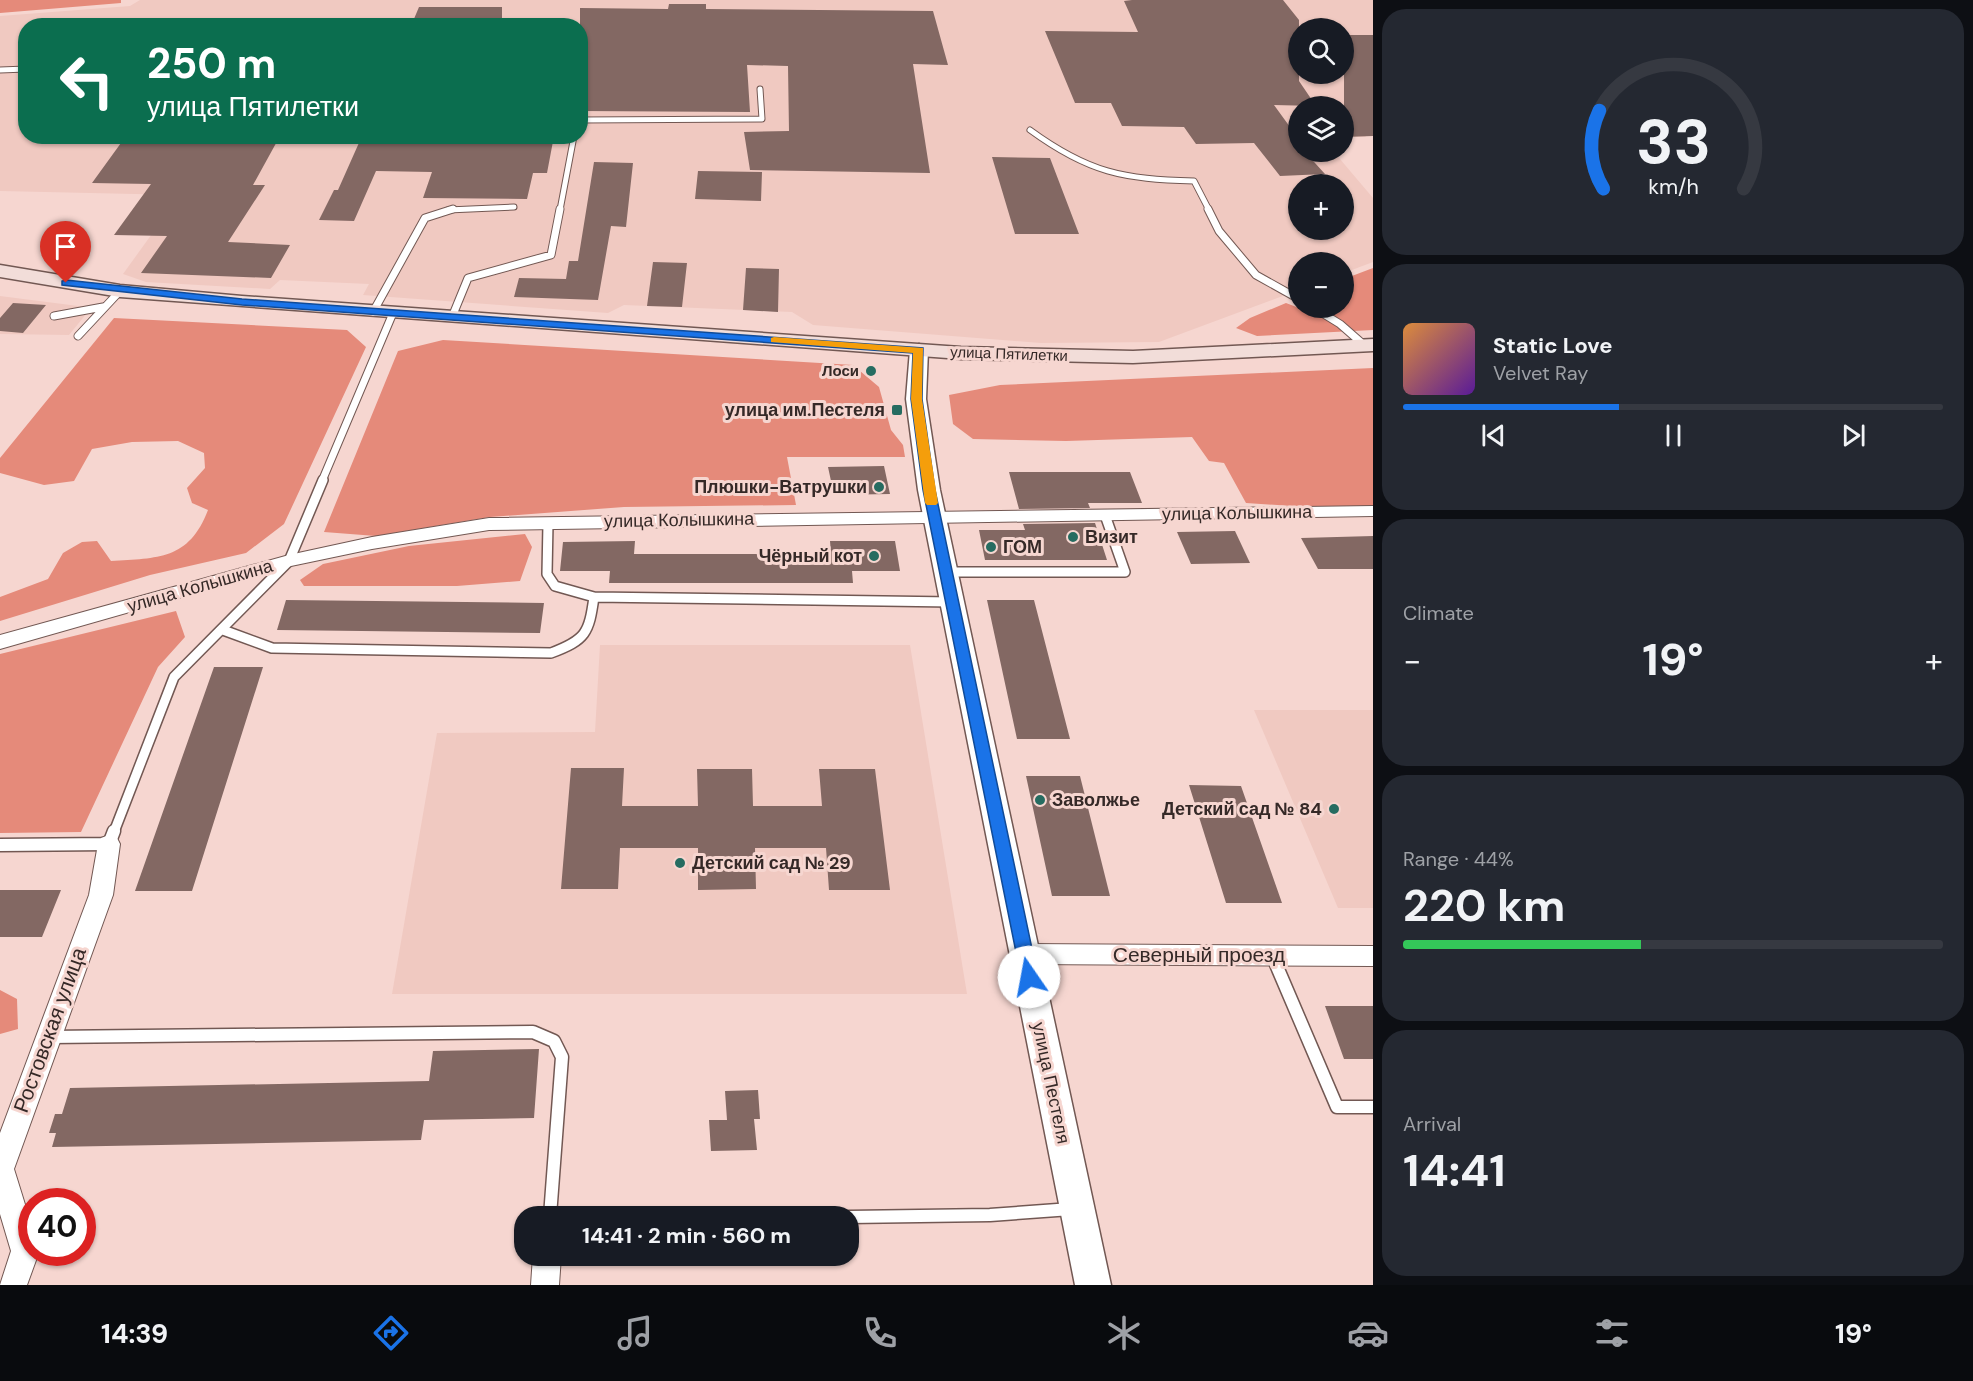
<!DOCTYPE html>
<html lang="en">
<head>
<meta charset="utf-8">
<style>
	:root { --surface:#171b24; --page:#242831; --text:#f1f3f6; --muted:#9ea1a6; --line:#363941; --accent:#1a73e8 }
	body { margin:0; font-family:"DM Sans",sans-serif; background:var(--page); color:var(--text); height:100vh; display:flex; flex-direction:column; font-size:22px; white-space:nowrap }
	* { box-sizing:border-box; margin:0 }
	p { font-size:20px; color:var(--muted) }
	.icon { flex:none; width:33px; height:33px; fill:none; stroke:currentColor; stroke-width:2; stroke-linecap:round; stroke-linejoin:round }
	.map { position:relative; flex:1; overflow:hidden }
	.drawer { display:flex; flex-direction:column; gap:9px; padding:9px; background:#0d0f14; width:600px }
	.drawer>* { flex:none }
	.hud { position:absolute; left:18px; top:18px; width:570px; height:126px; border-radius:24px; box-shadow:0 2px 4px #0004; background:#0b6e4f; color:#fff; overflow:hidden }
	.fabs { position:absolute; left:1288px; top:18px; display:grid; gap:12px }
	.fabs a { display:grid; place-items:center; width:66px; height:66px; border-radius:50%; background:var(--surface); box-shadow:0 2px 4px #0004; font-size:30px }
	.speed { position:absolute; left:18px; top:1188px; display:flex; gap:12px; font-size:30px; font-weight:700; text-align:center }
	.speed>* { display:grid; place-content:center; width:78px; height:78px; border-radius:50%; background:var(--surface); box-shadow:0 2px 4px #0004; line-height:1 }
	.speed .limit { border:9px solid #d22; background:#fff; color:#111 }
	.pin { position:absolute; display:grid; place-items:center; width:51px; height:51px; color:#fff; margin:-62px -26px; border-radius:50% 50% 50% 0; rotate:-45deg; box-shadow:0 0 6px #0007 }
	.pin .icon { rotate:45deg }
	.me { position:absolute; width:66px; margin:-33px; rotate:348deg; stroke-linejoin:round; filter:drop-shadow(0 0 4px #0008) }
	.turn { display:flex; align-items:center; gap:21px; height:126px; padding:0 30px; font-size:27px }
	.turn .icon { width:78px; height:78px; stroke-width:2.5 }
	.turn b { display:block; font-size:42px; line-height:51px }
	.big { font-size:45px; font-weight:700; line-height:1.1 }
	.drawer .widget { flex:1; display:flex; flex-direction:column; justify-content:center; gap:9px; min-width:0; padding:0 21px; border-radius:24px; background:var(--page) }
	.drawer .dial { align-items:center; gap:0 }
	.dial svg { height:156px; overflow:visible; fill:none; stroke:var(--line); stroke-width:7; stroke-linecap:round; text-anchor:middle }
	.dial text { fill:var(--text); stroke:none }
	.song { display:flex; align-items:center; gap:18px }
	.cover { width:72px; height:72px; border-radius:9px; background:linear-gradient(135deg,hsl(30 70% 55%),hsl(270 70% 35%)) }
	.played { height:6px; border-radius:3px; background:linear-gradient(90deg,var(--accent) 40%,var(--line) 40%) }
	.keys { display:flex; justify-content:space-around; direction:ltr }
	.heat { display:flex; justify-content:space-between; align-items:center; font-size:33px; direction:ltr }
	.charge { height:9px; border-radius:4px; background:linear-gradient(90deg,#34c759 44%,var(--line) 0) }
	.trip { position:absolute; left:514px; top:1206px; width:345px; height:60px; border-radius:24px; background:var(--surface); box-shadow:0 2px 4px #0004; font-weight:700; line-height:60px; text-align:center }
	.dock { display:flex; height:96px; justify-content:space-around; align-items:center; background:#090b0e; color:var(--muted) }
	.dock .icon { width:42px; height:42px }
	.dock .current { color:var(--accent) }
	.dock b { font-size:27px; color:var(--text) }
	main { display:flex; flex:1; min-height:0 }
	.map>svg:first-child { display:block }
</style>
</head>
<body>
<main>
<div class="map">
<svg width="1373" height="1285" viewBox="0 0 1373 1285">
	<rect width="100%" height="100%" fill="#f6d6d0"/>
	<path fill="#f0c9c1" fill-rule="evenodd" d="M140 0H1373V133L1364 134 1366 137H1344V106H1299V152H1334L1373 198V262L1344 273V262H1299V290L1159 342 1041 343 813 325 792 312 624 305 608 313 363 295 369 284 280 280 270 289 146 282 123 274 180 195 0 191V16L130 6ZM26 26H580V136H26ZM1299 28H1344V74H1299ZM1299 184H1344V230H1299Z
		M0 296 86 307 87 313 69 335 0 334Z
		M600 645H910L967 994H392L437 733 595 732Z
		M1254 710H1373V908H1338Z"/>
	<path fill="#e58a7a" d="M0 0H121V3L0 13Z
		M1373 268V330L1257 336 1236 328 1250 318 1286 303 1299 308H1344V279Z
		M114 318 347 330 366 347 284 524 246 553 150 575 0 621V597L48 579 63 553 82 542 97 541 111 561C158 558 189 560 208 510L192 503 187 488 205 468 204 453 178 441 132 442 92 449 74 481 44 485 0 473V458Z
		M443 340 853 365 879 387 891 430 903 445 905 457H787L796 505 624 507 490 517 376 536 324 532 398 351Z
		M1373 368V506L1307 507 1246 503 1224 463 1209 461 1192 437 1066 441 973 439 953 424 949 395 1000 385Z
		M525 534 532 547 520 581 457 586H304L300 580 323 564 409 546Z
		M176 611 185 637 158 667 81 832 0 833V654Z
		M0 990 17 999 18 1029 0 1034Z"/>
	<path fill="#836863" d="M1132 0H1283L1299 20V81L1316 106 1274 105 1298 138 1294 139 1299 145V152H1305L1325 174 1280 176 1254 143 1196 144 1184 127 1122 126 1111 103H1075L1045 31 1138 32 1124 1Z
		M669 4H706V9L933 11 948 65 913 64 930 173 750 170 744 132 789 131 788 66 747 65 750 112 580 111V8L668 9Z
		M419 7H502V26H411Z
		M1344 35H1373V136L1344 137Z
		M126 136H280L253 185H265L228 242 290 245 271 278 141 273 167 236 114 235 151 184 92 183Z
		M362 136H554L547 173H533L527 199 423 198 432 172 376 171 354 221 319 220 334 190H338Z
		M992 157 1050 158 1079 234H1015Z
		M594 162 633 163 626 227 611 226 598 300 514 297 519 278 566 279 569 261H578Z
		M698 171 762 172 761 201 695 199Z
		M653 262 687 263 682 307 647 306Z
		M746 268 779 269 778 312 743 310Z
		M13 303 46 305 23 333 0 331V318Z
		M884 466 890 494 834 495 828 467Z
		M1009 472H1130L1142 503H1088L1090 508 1019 509Z
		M1095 523 1107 560H985L979 530H1025L1023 524Z
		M1235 531 1250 563 1191 564 1177 532Z
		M1373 536V569H1318L1301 538Z
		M635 541 634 554H831L830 541H895L900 571H852L853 583H609L610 571H560L563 542Z
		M286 600 544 603 540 633 277 630Z
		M987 600H1034L1070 739H1017Z
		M214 667H263L192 891H135Z
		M571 768H624L622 806H698L697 769H752L753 806H822L819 769H875L890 890H829L826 848H755L756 889 698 890V848H620L618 889H561Z
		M1026 776H1080L1110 896H1052Z
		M1189 785 1241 786 1282 903H1226Z
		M0 890H61L42 937H0Z
		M1325 1006H1373V1059H1344Z
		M539 1049 534 1118 424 1120 421 1140 52 1147 56 1133H49L55 1114H62L70 1088 429 1081 433 1051Z
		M758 1090 760 1119H754L757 1150 711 1151 709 1120H727L725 1091Z"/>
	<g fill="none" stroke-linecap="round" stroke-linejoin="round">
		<defs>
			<path id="service-far3" d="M0 70 26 69
				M580 120 762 119 760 89
				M1030 130C1089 173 1123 179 1194 181L1209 210
				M448 210 514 207
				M560 210 574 136"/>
			<path id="service-far2" d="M1208 209 1219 231 1256 275 1299 299
				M1314 308 1340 324 1364 345
				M373 312 425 218 453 209
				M54 316 103 307
				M452 317 468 278 551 255 560 209
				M78 336 120 291
				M322 481 393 313"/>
			<path id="service-far1" d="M548 523 547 574 555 586 594 597 952 602
				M946 572H1125L1105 515
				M223 630 272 648 551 653C586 640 589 633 594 597
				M114 832 174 677 289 561 323 480"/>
			<path id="service" d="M0 845 109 844 114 831
				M1272 955 1337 1107H1373
				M49 1037 533 1032 554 1041 562 1057 550 1216
				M849 1217 990 1215 1071 1209"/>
			<path id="minor" d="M1373 506V516L489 530 372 549 291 566 0 649V635L289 555 372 537 489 518Z
				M109 835 117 838 120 844 113 895 14 1169 32 1227V1252H39L27 1285H0L11 1251 0 1214V1133L89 895 98 844 101 838Z
				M1024 944 1373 946V966L1024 964 1016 961 1012 954 1016 947Z
				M533 1256H561L559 1285H531Z"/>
			<path id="tertiary" d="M919 344 928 350 926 399 940 490 1111 1285H1075L918 490 906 399 910 350Z"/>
			<path id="secondary" d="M0 265 120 285 242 296 961 347 1133 351 1373 339V351L1133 363 961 359 120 297 0 277Z"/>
		</defs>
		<use href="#service-far3" stroke="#725853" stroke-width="7"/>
		<use href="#service-far2" stroke="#725853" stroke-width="9"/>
		<use href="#service-far1" stroke="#725853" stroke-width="12"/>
		<use href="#service" stroke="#725853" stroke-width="15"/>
		<use href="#minor" stroke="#725853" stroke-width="2"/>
		<use href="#tertiary" stroke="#725853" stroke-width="3"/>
		<use href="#secondary" stroke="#725853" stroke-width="3"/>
		<use href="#service-far3" stroke="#fff" stroke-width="5"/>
		<use href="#service-far2" stroke="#fff" stroke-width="7"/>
		<use href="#service-far1" stroke="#fff" stroke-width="9"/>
		<use href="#service" stroke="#fff" stroke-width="12"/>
		<use href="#minor" fill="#fff" fill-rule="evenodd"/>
		<use href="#tertiary" fill="#fff" fill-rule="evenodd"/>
		<use href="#secondary" fill="#f2ddd9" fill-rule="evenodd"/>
	</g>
	<path fill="#1a73e8" stroke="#114b97" stroke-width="1.5" d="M66 280 242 299 923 348 922 399 935 490 1038 977 1035 982 1029 984 1023 982 1021 977 923 490 911 399 913 353 242 305 62 285V281Z"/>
	<path fill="#f59e0b" d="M774 337 923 348 922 399 938 503 936 505H927L925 503 911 399 913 353 771 342V338Z"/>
	<g fill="#266c61" stroke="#f6d6d0" stroke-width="2">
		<circle cx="871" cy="371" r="6"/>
		<rect x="891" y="404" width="12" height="12" rx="3"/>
		<circle cx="879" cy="487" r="6"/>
		<circle cx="1073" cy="537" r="6"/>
		<circle cx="991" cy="547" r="6"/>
		<circle cx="874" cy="556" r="6"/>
		<circle cx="1040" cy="800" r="6"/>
		<circle cx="1334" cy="809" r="6"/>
		<circle cx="680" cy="863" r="6"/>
	</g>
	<g text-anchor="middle" stroke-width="6" stroke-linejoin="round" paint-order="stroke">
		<g font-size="15" fill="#352927" stroke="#f6d6d0">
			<text transform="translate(1009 354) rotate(2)" y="5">улица Пятилетки</text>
		</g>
		<g font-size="15" font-weight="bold" fill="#352927" stroke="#f6d6d0" text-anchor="end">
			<text x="859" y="376">Лоси</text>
		</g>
		<g font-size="18" font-weight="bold" fill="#352927" stroke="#f6d6d0" text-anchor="end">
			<text x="885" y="416">улица им.Пестеля</text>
			<text x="867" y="493">Плюшки-Ватрушки</text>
			<text x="1085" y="543" text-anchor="start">Визит</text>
			<text x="1003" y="553" text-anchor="start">ГОМ</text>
			<text x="862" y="562">Чёрный кот</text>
			<text x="1052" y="806" text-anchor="start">Заволжье</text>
			<text x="1322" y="815">Детский сад № 84</text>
			<text x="692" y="869" text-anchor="start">Детский сад № 29</text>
		</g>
		<g font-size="18" fill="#352927" stroke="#f6d6d0">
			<text transform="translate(1237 513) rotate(-1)" y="6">улица Колышкина</text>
			<text transform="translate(679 520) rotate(-1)" y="6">улица Колышкина</text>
			<text transform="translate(200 586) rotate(-16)" y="6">улица Колышкина</text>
			<text transform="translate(1051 1083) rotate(78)" y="6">улица Пестеля</text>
		</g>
		<g font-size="21" fill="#352927" stroke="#f6d6d0">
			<text x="1199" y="962">Северный проезд</text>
			<text transform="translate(50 1030) rotate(-70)" y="7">Ростовская улица</text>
		</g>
	</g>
</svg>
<div class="fabs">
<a><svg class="icon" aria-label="search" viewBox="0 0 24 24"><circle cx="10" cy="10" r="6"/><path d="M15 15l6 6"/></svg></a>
<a><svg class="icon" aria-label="layers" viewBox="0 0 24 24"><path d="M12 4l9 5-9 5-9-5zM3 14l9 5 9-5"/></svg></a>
<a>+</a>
<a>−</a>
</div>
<div class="speed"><div class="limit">40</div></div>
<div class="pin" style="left:66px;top:283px;background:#d93025"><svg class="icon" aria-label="arrive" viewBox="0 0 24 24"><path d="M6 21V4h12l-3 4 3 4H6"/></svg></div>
<svg class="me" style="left:1029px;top:977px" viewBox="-20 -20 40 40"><circle r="19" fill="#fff"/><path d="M0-13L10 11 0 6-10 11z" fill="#1a73e8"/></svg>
<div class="trip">14:41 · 2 min · 560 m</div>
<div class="hud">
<div class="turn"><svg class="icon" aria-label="left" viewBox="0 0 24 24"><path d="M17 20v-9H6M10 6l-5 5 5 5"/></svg><div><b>250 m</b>улица Пятилетки</div></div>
</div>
</div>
<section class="drawer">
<div class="widget dial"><svg viewBox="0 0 100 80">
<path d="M14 69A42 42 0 1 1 86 69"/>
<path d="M14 69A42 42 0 0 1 12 29" stroke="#1a73e8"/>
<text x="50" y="56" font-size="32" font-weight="700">33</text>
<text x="50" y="72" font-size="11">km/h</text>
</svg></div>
<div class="widget">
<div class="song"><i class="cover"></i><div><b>Static Love</b><p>Velvet Ray</p></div></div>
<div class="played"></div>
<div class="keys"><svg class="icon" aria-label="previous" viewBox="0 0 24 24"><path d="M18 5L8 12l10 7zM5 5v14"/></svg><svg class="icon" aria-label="pause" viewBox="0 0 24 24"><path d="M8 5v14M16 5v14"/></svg><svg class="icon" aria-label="next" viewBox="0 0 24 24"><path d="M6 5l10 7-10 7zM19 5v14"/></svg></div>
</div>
<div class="widget"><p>Climate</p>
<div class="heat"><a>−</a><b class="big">19°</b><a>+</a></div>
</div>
<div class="widget"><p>Range · 44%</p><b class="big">220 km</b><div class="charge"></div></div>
<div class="widget"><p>Arrival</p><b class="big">14:41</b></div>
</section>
</main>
<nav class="dock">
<b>14:39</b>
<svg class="icon current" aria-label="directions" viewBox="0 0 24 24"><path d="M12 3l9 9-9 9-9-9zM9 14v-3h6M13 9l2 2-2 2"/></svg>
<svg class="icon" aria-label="music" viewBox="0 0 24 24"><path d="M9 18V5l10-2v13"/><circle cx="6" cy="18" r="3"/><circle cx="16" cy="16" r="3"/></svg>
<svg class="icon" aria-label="phone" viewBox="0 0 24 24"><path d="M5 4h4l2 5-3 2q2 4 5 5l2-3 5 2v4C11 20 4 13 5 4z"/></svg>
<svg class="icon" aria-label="climate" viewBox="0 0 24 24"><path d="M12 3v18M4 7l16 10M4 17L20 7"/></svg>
<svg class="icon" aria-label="car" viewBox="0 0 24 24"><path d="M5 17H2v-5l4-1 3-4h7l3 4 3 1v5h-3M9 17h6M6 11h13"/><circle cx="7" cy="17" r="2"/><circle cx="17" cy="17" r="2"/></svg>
<svg class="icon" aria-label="filters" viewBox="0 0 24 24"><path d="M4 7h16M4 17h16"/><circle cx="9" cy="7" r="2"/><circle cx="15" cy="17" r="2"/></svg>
<b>19°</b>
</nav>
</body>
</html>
